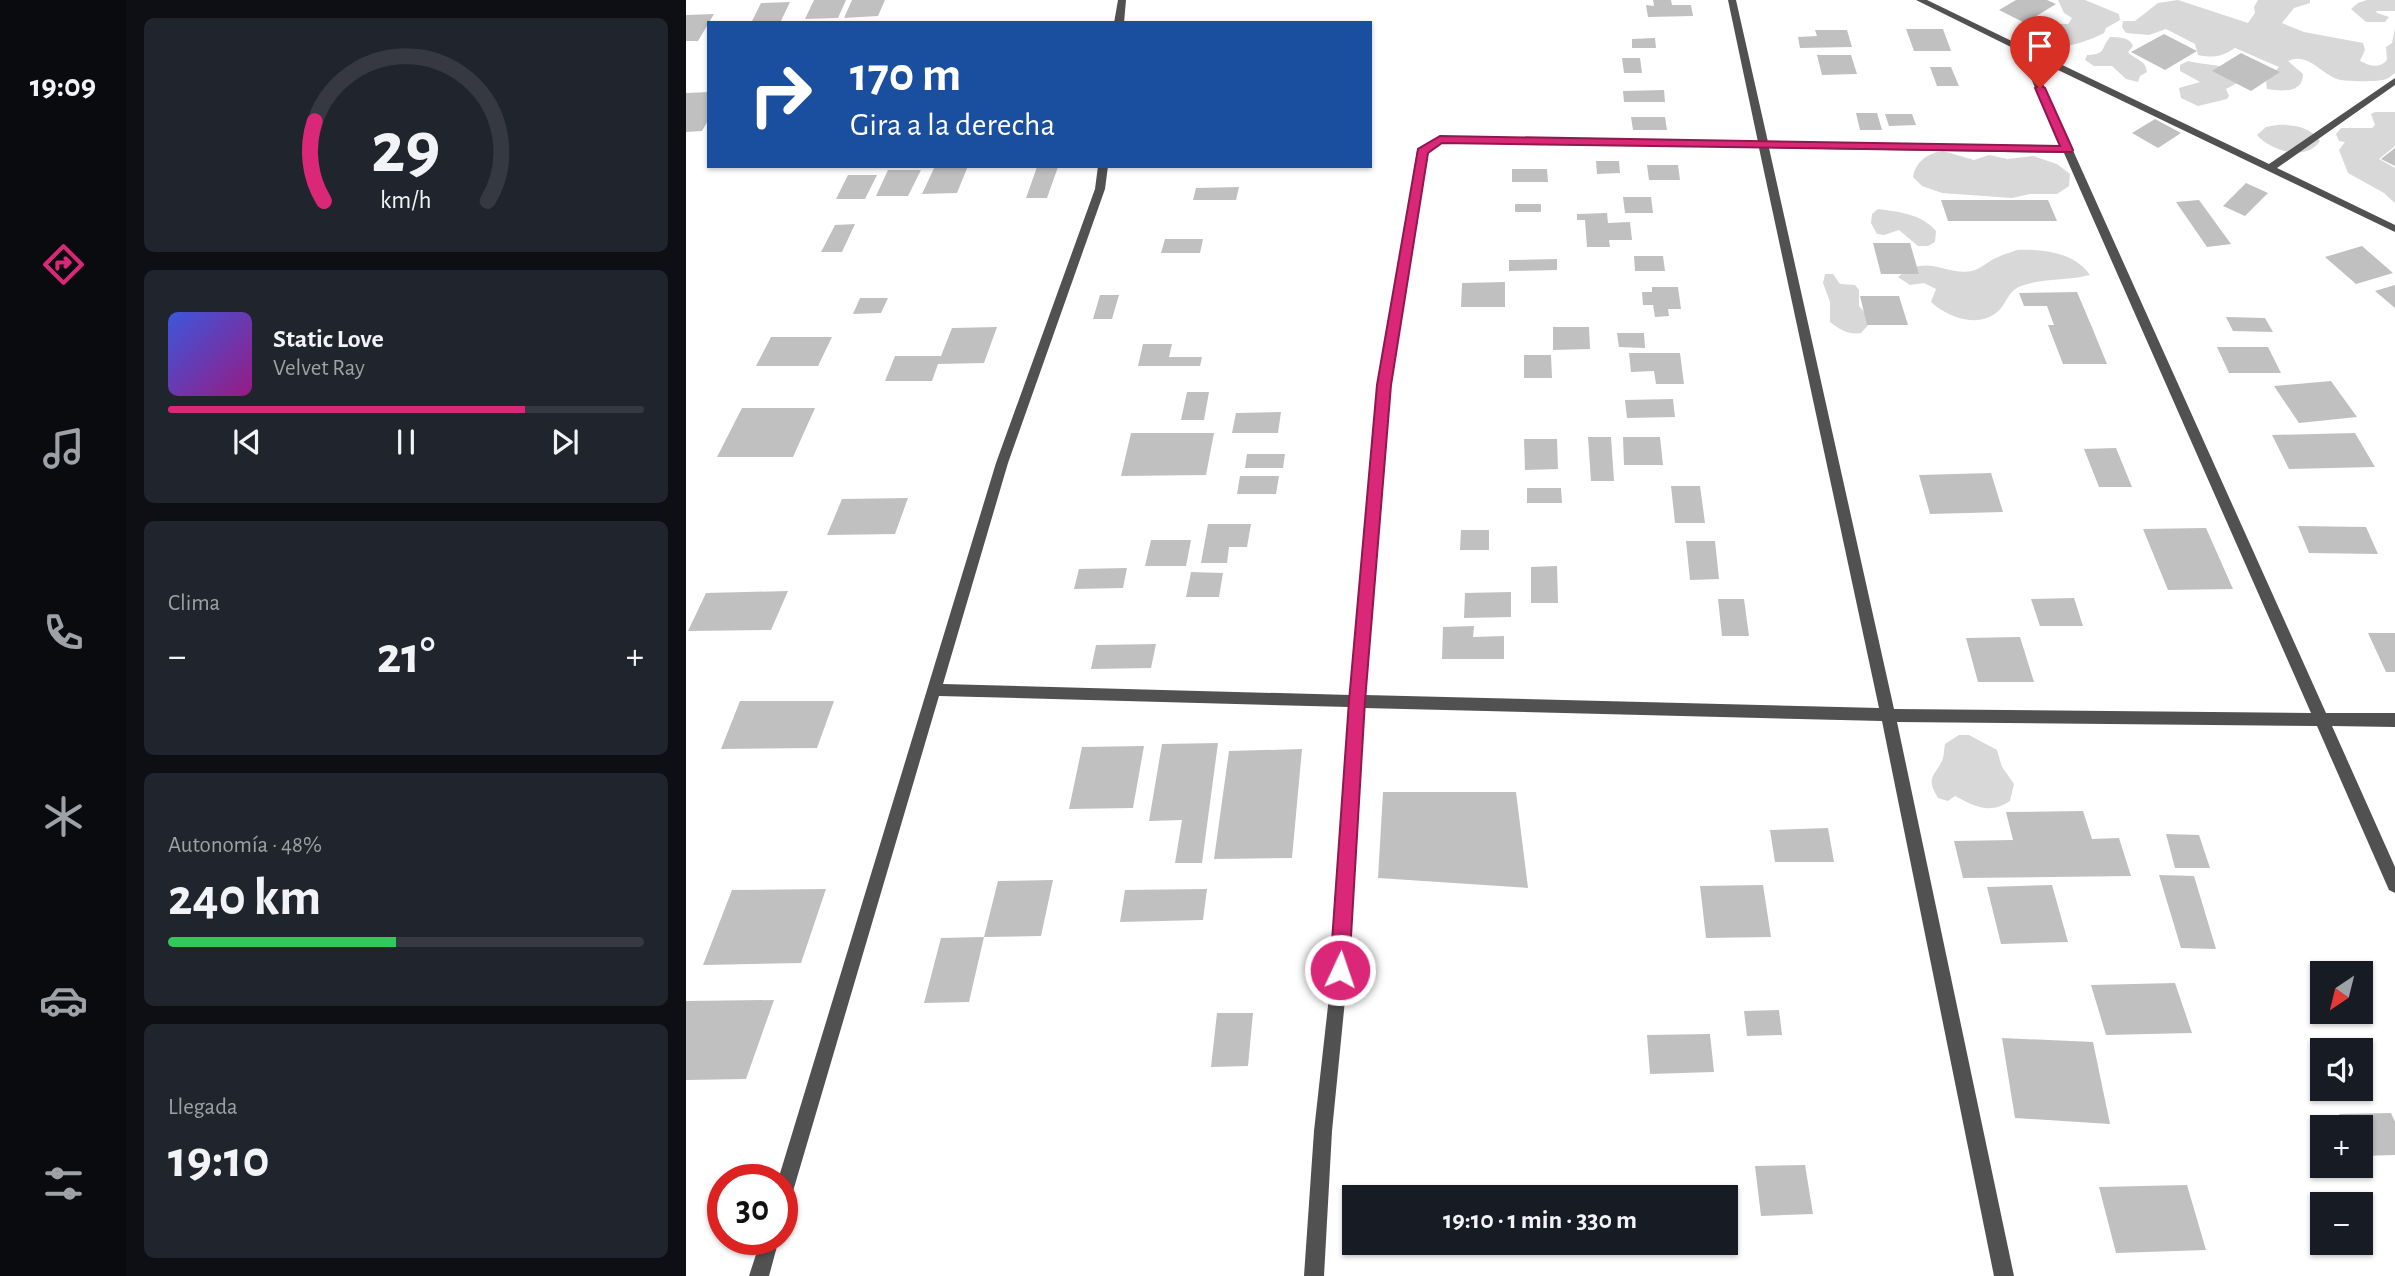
<!DOCTYPE html>
<html lang="es">
<head>
<meta charset="utf-8">
<style>
	:root { --surface:#171b24; --page:#20242c; --text:#f1f3f6; --muted:#9ea1a6; --line:#363941; --accent:#db2777 }
	body { margin:0; font-family:"Alegreya Sans",sans-serif; background:var(--page); color:var(--text); height:100vh; display:flex; flex-direction:column; font-size:26px; white-space:nowrap }
	* { box-sizing:border-box; margin:0 }
	p { font-size:23px; color:var(--muted) }
	.icon { flex:none; width:38px; height:38px; fill:none; stroke:currentColor; stroke-width:2; stroke-linecap:round; stroke-linejoin:round }
	.map { position:relative; flex:1; overflow:hidden }
	.sheet { display:flex; flex-direction:column; gap:18px; padding:18px; background:#0d0f14; width:560px }
	.sheet>* { flex:none }
	.guide { position:absolute; left:21px; top:21px; width:665px; height:147px; border-radius:0px; box-shadow:0 2px 5px #0004; background:#1a4fa0; color:#fff; overflow:hidden }
	.needle { width:46px; rotate:215deg }
	.buttons { position:absolute; left:1624px; top:961px; display:grid; gap:14px }
	.buttons a { display:grid; place-items:center; width:63px; height:63px; border-radius:0px; background:var(--surface); box-shadow:0 2px 5px #0004; font-size:35px }
	.speed { position:absolute; left:21px; top:1164px; display:flex; gap:14px; font-size:35px; font-weight:700; text-align:center }
	.speed>* { display:grid; place-content:center; width:91px; height:91px; border-radius:50%; background:var(--surface); box-shadow:0 2px 5px #0004; line-height:1 }
	.speed .limit { border:10px solid #d22; background:#fff; color:#111 }
	.pin { position:absolute; display:grid; place-items:center; width:60px; height:60px; color:#fff; margin:-72px -30px; border-radius:50% 50% 50% 0; rotate:-45deg; box-shadow:0 0 7px #0007 }
	.pin .icon { rotate:45deg }
	.me { position:absolute; width:77px; margin:-38px; rotate:3deg; stroke-linejoin:round; filter:drop-shadow(0 0 5px #0008) }
	.turn { display:flex; align-items:center; gap:24px; height:147px; padding:0 28px; font-size:32px }
	.turn .icon { width:91px; height:91px; stroke-width:2.5 }
	.turn b { display:block; font-size:49px; line-height:60px }
	.big { font-size:52px; font-weight:700; line-height:1.1 }
	.sheet .card { flex:1; display:flex; flex-direction:column; justify-content:center; gap:10px; min-width:0; padding:0 24px; border-radius:10px; background:var(--page) }
	.sheet .dial { align-items:center; gap:0 }
	.dial svg { height:182px; overflow:visible; fill:none; stroke:var(--line); stroke-width:7; stroke-linecap:round; text-anchor:middle }
	.dial text { fill:var(--text); stroke:none }
	.song { display:flex; align-items:center; gap:21px }
	.cover { width:84px; height:84px; border-radius:10px; background:linear-gradient(135deg,hsl(230 70% 55%),hsl(310 70% 35%)) }
	.played { height:7px; border-radius:4px; background:linear-gradient(90deg,var(--accent) 75%,var(--line) 75%) }
	.keys { display:flex; justify-content:space-around; direction:ltr }
	.heat { display:flex; justify-content:space-between; align-items:center; font-size:38px; direction:ltr }
	.charge { height:10px; border-radius:5px; background:linear-gradient(90deg,#34c759 48%,var(--line) 0) }
	.trip { position:absolute; left:656px; top:1185px; width:396px; height:70px; border-radius:0px; background:var(--surface); box-shadow:0 2px 5px #0004; font-weight:700; line-height:70px; text-align:center }
	main { display:flex; flex:1; min-height:0 }
	.tabs { display:flex; flex-direction:column; width:126px; justify-content:space-around; align-items:center; background:#090b0e; color:var(--muted) }
	.tabs .icon { width:49px; height:49px }
	.tabs .selected { color:var(--accent) }
	.tabs b { font-size:32px; color:var(--text) }
	.map>svg:first-child { display:block }
</style>
</head>
<body>
<main>
<nav class="tabs">
<b>19:09</b>
<svg class="icon selected" aria-label="directions" viewBox="0 0 24 24"><path d="M12 3l9 9-9 9-9-9zM9 14v-3h6M13 9l2 2-2 2"/></svg>
<svg class="icon" aria-label="music" viewBox="0 0 24 24"><path d="M9 18V5l10-2v13"/><circle cx="6" cy="18" r="3"/><circle cx="16" cy="16" r="3"/></svg>
<svg class="icon" aria-label="phone" viewBox="0 0 24 24"><path d="M5 4h4l2 5-3 2q2 4 5 5l2-3 5 2v4C11 20 4 13 5 4z"/></svg>
<svg class="icon" aria-label="climate" viewBox="0 0 24 24"><path d="M12 3v18M4 7l16 10M4 17L20 7"/></svg>
<svg class="icon" aria-label="car" viewBox="0 0 24 24"><path d="M5 17H2v-5l4-1 3-4h7l3 4 3 1v5h-3M9 17h6M6 11h13"/><circle cx="7" cy="17" r="2"/><circle cx="17" cy="17" r="2"/></svg>
<svg class="icon" aria-label="filters" viewBox="0 0 24 24"><path d="M4 7h16M4 17h16"/><circle cx="9" cy="7" r="2"/><circle cx="15" cy="17" r="2"/></svg>
</nav>
<section class="sheet">
<div class="card dial"><svg viewBox="0 0 100 80">
<path d="M14 69A42 42 0 1 1 86 69"/>
<path d="M14 69A42 42 0 0 1 10 34" stroke="#db2777"/>
<text x="50" y="56" font-size="32" font-weight="700">29</text>
<text x="50" y="72" font-size="11">km/h</text>
</svg></div>
<div class="card">
<div class="song"><i class="cover"></i><div><b>Static Love</b><p>Velvet Ray</p></div></div>
<div class="played"></div>
<div class="keys"><svg class="icon" aria-label="previous" viewBox="0 0 24 24"><path d="M18 5L8 12l10 7zM5 5v14"/></svg><svg class="icon" aria-label="pause" viewBox="0 0 24 24"><path d="M8 5v14M16 5v14"/></svg><svg class="icon" aria-label="next" viewBox="0 0 24 24"><path d="M6 5l10 7-10 7zM19 5v14"/></svg></div>
</div>
<div class="card"><p>Clima</p>
<div class="heat"><a>−</a><b class="big">21°</b><a>+</a></div>
</div>
<div class="card"><p>Autonomía · 48%</p><b class="big">240 km</b><div class="charge"></div></div>
<div class="card"><p>Llegada</p><b class="big">19:10</b></div>
</section>
<div class="map">
<svg width="1709" height="1276" viewBox="0 0 1709 1276">
	<rect width="100%" height="100%" fill="#fff"/>
	<path fill="#d8d8d8" d="M1372 0H1399L1433 14 1434 20 1420 28 1418 33C1398 43 1373 52 1352 41 1346 38 1342 32 1334 28L1339 23 1382 24 1386 18 1378 13Z
		M1492 0 1562 23 1569 13 1568 7 1572 0H1624V3L1608 8 1596 23 1618 32 1677 43 1679 50 1674 61C1684 66 1693 69 1701 60L1700 47 1706 43 1709 28V73C1706 75 1703 78 1700 79 1695 82 1657 82 1651 79 1634 73 1622 52 1602 61L1617 74C1617 94 1595 91 1581 89L1580 82 1593 67 1549 48C1536 57 1527 58 1512 55L1509 44 1480 29 1463 35 1440 33 1436 27 1437 21H1449L1472 3Z
		M1681 0H1709V11H1690L1691 13 1703 17 1699 22H1680L1665 9 1672 3Z
		M1424 37C1432 37 1444 37 1447 46L1442 52C1449 60 1460 60 1461 72L1454 76 1452 82 1440 79 1426 66H1408L1399 60 1401 55C1421 54 1414 49 1424 37Z
		M1502 61C1518 65 1532 64 1548 70L1551 83 1540 89 1543 96 1541 99 1512 106 1495 98 1493 88 1514 82 1494 71V65Z
		M1689 112H1709V146L1693 159 1709 168V203L1698 193 1662 173 1653 150 1659 142 1653 141 1650 134 1655 128H1686L1689 125 1685 114Z
		M1591 125C1607 124 1625 127 1634 141 1620 162 1585 151 1571 135L1580 127Z
		M1257 151 1288 160 1303 155 1322 159 1347 156 1371 164 1384 174 1383 186 1371 194H1344L1326 198 1256 193 1236 186 1227 177C1230 161 1242 153 1257 151Z
		M1192 209C1213 212 1236 214 1250 231L1249 242 1242 246H1232L1213 230 1198 235 1191 234 1185 223 1186 214Z
		M1331 250C1357 249 1388 252 1404 275 1382 281 1356 278 1335 286 1321 291 1321 305 1310 313 1290 328 1261 317 1245 302L1250 289 1238 283 1224 285 1212 277C1241 252 1259 276 1286 271 1295 269 1302 261 1310 258 1317 254 1324 253 1331 250Z
		M1139 274H1147L1154 284 1169 285 1173 290V306L1180 314 1183 324 1175 333C1162 335 1153 329 1144 322V302L1137 283Z
		M1273 735H1283L1311 750 1316 767 1328 784 1324 801C1304 815 1288 806 1269 796L1262 801 1252 798C1240 778 1247 778 1256 761 1258 757 1258 749 1259 744Z"/>
	<path fill="#c0c0c0" d="M128 0H160L152 18 119 19Z
		M166 0H199L192 16 158 18Z
		M967 0H985L986 5H1005L1007 16 962 17 960 5 968 6Z
		M1330 0H1361L1370 4 1339 23 1313 10Z
		M104 2 94 23H65L75 3Z
		M28 14 12 41H0V15Z
		M1220 29H1257L1265 51H1228Z
		M1129 30H1161L1166 47 1114 48 1112 37 1131 36Z
		M1478 34 1511 51 1479 70 1445 52Z
		M969 38 970 48H946V39Z
		M1555 53 1594 72 1565 91 1526 71Z
		M1131 55H1165L1171 74 1136 75Z
		M936 58H954L956 73H938Z
		M1244 67H1265L1273 86H1251Z
		M978 90 979 102H938L937 91Z
		M23 92V119L16 131 0 132V93Z
		M1170 113H1191L1196 130H1174Z
		M1199 114H1226L1230 125 1203 126Z
		M945 117H979L981 130H947Z
		M1469 119 1495 133 1472 148 1446 133Z
		M1709 148V166L1695 159Z
		M910 161H933L934 173 911 174Z
		M961 165H992L994 180H963Z
		M249 166H282L271 193 236 194Z
		M351 167H372L361 198H340Z
		M826 169H861L862 182H826Z
		M202 170H235L222 196H190Z
		M162 175H191L179 199H150Z
		M1560 183 1582 193 1559 216 1537 206Z
		M553 187 550 200H507L510 188Z
		M937 197H965L967 213H939Z
		M1255 200H1362L1371 221H1262Z
		M1513 200 1545 244 1521 247 1490 202Z
		M829 204H855V212H829Z
		M921 213 922 223 944 222 946 240H923L924 247H901L899 220H891V214Z
		M169 224 156 252H135L149 225Z
		M479 239H517L514 253H475Z
		M1187 243H1224L1233 274H1195Z
		M1676 246 1707 273 1670 284 1639 257Z
		M948 256H977L979 271H949Z
		M871 259V270L823 271V260Z
		M819 282V307H775L776 283Z
		M1709 285V308L1689 291Z
		M966 287H992L995 309H982L983 316 969 317 967 305H957L956 292H966Z
		M1391 292 1405 325 1421 364H1377L1362 325H1368L1361 306H1338L1333 293Z
		M414 295H433L426 319H407Z
		M1174 296H1213L1222 325H1181Z
		M174 298H202L195 313 167 314Z
		M1540 317 1579 318 1587 332 1547 331Z
		M311 327 298 363 252 364 246 381H199L209 356H255L266 328Z
		M867 327H903L904 349 867 350Z
		M931 333H958L959 348 933 347Z
		M85 337H146L132 366H70Z
		M457 344H486L483 357H516L514 366H452Z
		M1531 347H1582L1595 373H1543Z
		M943 353H994L998 384H970L968 371 945 372Z
		M838 355H865L866 378H838Z
		M1645 381 1671 417 1613 423 1588 386Z
		M501 392H523L518 420H495Z
		M987 399 989 417 941 418 939 400Z
		M56 408H129L107 457H31Z
		M595 412 592 433H546L550 413Z
		M445 433H528L520 475 435 476Z
		M1669 433 1689 467 1603 469 1586 435Z
		M902 437H925L928 481H905Z
		M937 437H974L977 465H938Z
		M838 439H871L872 469 839 470Z
		M1430 448 1446 487H1413L1398 449Z
		M561 454H599L597 468H559Z
		M1305 473 1317 512 1244 514 1233 475Z
		M554 476H593L590 494H551Z
		M985 486H1014L1019 523H989Z
		M841 488H875L876 503H841Z
		M222 498 209 534 141 535 156 499Z
		M522 524H565L561 547H543L541 563H515Z
		M1612 526 1680 527 1692 554 1623 553Z
		M1520 528 1547 589 1482 590 1457 529Z
		M775 530H803V550H774Z
		M465 540H505L500 566H459Z
		M1000 541H1029L1033 579 1004 580Z
		M871 566 872 603H845V567Z
		M441 568 437 588 388 589 393 569Z
		M505 572 537 573 533 597H500Z
		M102 591 85 630 2 631 20 593Z
		M825 592V617L778 618 779 593Z
		M1388 598 1397 626H1354L1345 599Z
		M1032 599H1058L1063 636H1036Z
		M788 626 787 637 818 636V659H756L757 627Z
		M1682 633H1709V672H1700Z
		M1334 637 1348 682H1292L1280 638Z
		M470 644 465 668 405 669 410 645Z
		M54 701H148L131 748 35 749Z
		M532 743 516 863H489L496 820 463 821 476 744Z
		M458 746 447 808 383 809 396 747Z
		M616 749 606 858 528 859 543 751Z
		M697 792H830L842 888 692 878Z
		M1397 811 1406 839 1433 838 1445 876 1277 878 1268 841 1327 840 1320 812Z
		M1142 828 1148 862H1089L1084 830Z
		M1480 834 1513 835 1524 868H1489Z
		M1473 875 1508 876 1530 949 1495 948Z
		M367 880 355 936 298 937 312 881Z
		M1077 885 1085 937 1020 938 1014 886Z
		M1366 885 1382 942 1315 944 1301 887Z
		M140 889 115 963 17 965 46 890Z
		M521 889 517 920 434 922 439 890Z
		M298 937 283 1002 238 1003 255 938Z
		M1489 983 1506 1033 1420 1035 1405 985Z
		M88 1000 60 1079 0 1080V1001Z
		M1093 1010 1096 1035 1061 1036 1058 1011Z
		M531 1013H567L562 1066 525 1067Z
		M1024 1034 1028 1072 964 1074 961 1035Z
		M1316 1038 1407 1042 1424 1124 1329 1118Z
		M1705 1113 1709 1122V1155L1675 1156V1127H1658L1653 1114Z
		M1119 1165 1127 1214 1075 1216 1069 1166Z
		M1501 1185 1520 1250 1430 1253 1413 1187Z"/>
	<g fill="none" stroke-linecap="round" stroke-linejoin="round">
		<path fill="#515151" fill-rule="evenodd" d="M432 0H440L438 23H428Z
			M1042 0H1050L1082 142 1375 147 1333 51 1230 0H1241L1334 45H1339L1341 48 1583 164 1709 78V85L1591 168 1709 225V232L1345 57 1640 713H1709V727L1646 726 1709 867V893L1703 890 1631 726 1211 722 1328 1276H1308L1196 721 678 708 662 970 646 1131 638 1276H618L628 1131 646 970 663 707 253 696 105 1198 103 1205 96 1207V1180H92L310 463 409 189 412 166H422L419 189 322 463 257 684 664 695 692 385 731 151 754 136 1072 142ZM756 142 1073 148 1193 708 679 695 704 385 741 152ZM1083 148 1378 153 1625 713 1208 709Z
			M75 1239H93L83 1276H63Z"/>
	</g>
	<path fill="#db2777" stroke="#8e194d" stroke-width="2" d="M1354 85 1359 88 1387 150 1386 152 756 143 742 153 705 385 679 701 663 970 661 976 654 979 647 976 644 970 663 701 691 385 732 149 754 136 1374 146 1349 88Z"/>
</svg>
<div class="buttons">
<a><svg class="needle" viewBox="-14 -14 28 28"><path d="M0-13l5 13h-10z" fill="#e53935"/><path d="M0 13l5-13h-10z" fill="#9ea1a6"/></svg></a>
<a><svg class="icon" aria-label="sound" viewBox="0 0 24 24"><path d="M4 9h4l5-4v14l-5-4H4zM17 9q2 3 0 6"/></svg></a>
<a>+</a>
<a>−</a>
</div>
<div class="speed"><div class="limit">30</div></div>
<div class="pin" style="left:1354px;top:88px;background:#d93025"><svg class="icon" aria-label="arrive" viewBox="0 0 24 24"><path d="M6 21V4h12l-3 4 3 4H6"/></svg></div>
<svg class="me" style="left:654px;top:970px" viewBox="-20 -20 40 40"><circle r="17" fill="#db2777" stroke="#fff" stroke-width="3"/><path d="M0-11L8 9 0 5-8 9z" fill="#fff"/></svg>
<div class="trip">19:10 · 1 min · 330 m</div>
<div class="guide">
<div class="turn"><svg class="icon" aria-label="right" viewBox="0 0 24 24"><path d="M7 20v-9h11M14 6l5 5-5 5"/></svg><div><b>170 m</b>Gira a la derecha</div></div>
</div>
</div>
</main>
</body>
</html>
